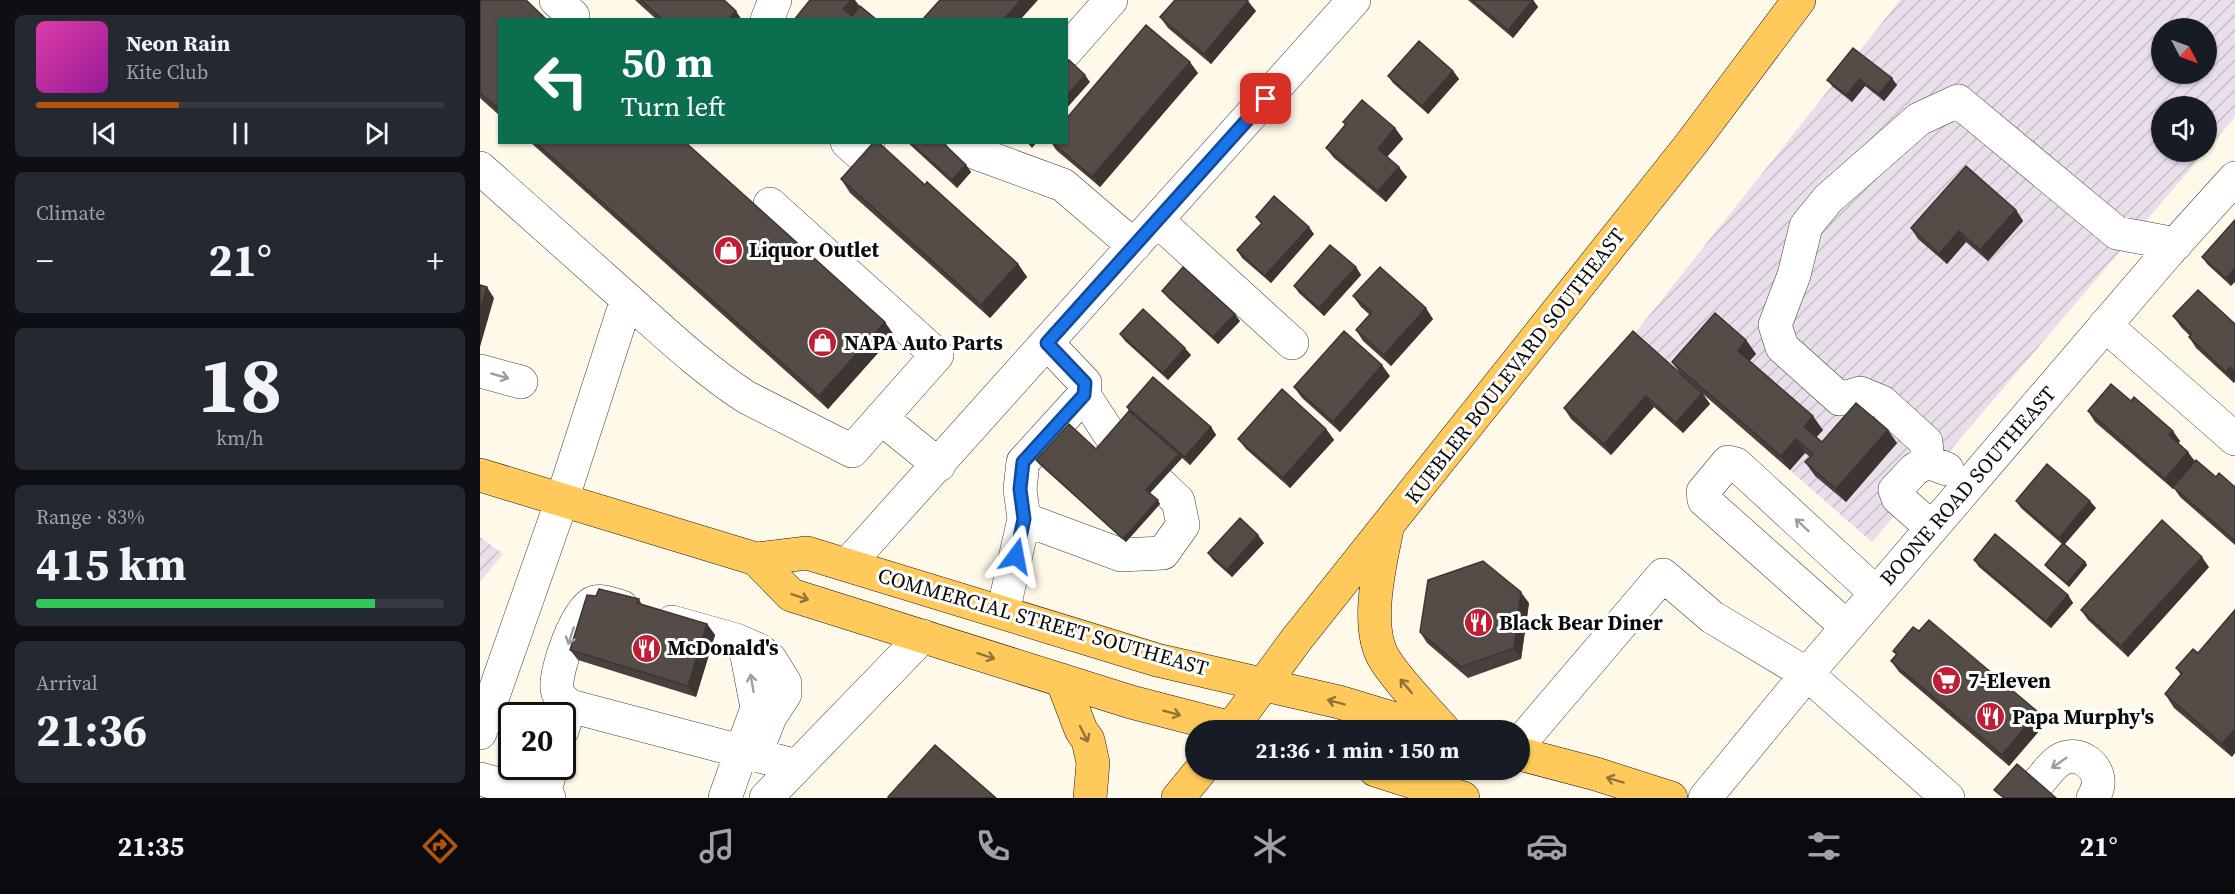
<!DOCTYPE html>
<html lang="en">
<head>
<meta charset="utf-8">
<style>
	:root { --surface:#171b24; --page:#242831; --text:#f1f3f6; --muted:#9ea1a6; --line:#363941; --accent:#b45309 }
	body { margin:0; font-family:"Source Serif 4",serif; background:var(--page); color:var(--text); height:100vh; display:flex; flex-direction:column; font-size:22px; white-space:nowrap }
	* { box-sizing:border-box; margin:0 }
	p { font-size:20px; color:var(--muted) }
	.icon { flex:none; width:33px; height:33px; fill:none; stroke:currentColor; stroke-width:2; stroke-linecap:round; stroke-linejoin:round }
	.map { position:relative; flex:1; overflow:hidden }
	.panel { display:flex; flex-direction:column; gap:15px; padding:15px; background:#0d0f14; width:480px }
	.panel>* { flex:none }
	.banner { position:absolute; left:18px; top:18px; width:570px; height:126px; border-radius:0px; box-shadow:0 2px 4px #0004; background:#0b6e4f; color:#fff; overflow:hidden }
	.needle { width:39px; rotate:131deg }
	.controls { position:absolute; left:1671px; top:18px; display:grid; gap:12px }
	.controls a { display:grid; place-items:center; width:66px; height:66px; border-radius:50%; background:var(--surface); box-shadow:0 2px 4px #0004; font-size:30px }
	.speed { position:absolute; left:18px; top:702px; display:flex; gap:12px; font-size:30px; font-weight:700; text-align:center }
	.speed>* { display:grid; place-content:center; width:78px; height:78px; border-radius:50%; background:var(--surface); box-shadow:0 2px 4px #0004; line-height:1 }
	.speed .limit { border:3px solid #111; border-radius:9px; background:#fff; color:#111 }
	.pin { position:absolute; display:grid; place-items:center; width:51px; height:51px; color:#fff; margin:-26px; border-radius:12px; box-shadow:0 3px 9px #0006 }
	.me { position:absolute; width:66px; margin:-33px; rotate:13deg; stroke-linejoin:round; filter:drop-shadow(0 0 4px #0008) }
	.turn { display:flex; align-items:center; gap:21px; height:126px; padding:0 24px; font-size:27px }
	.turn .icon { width:78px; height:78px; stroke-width:2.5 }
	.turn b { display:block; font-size:42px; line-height:51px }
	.big { font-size:45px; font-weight:700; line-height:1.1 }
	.panel .widget { flex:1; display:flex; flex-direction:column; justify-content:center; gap:9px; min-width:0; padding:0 21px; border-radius:9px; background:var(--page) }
	.panel .dial { align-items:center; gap:0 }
	.dial b { font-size:78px; line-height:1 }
	.song { display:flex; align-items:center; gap:18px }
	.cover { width:72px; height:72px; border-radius:9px; background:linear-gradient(135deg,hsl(320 70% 55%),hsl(300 70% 35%)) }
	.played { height:6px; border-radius:3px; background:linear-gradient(90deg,var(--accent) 35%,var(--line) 35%) }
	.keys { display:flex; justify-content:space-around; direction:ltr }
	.heat { display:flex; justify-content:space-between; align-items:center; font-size:33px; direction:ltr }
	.charge { height:9px; border-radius:4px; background:linear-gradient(90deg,#34c759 83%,var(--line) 0) }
	.trip { position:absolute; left:705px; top:720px; width:345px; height:60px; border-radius:30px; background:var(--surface); box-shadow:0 2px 4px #0004; font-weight:700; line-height:60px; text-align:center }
	.tabs { display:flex; height:96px; justify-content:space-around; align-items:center; background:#090b0e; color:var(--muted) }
	.tabs .icon { width:42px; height:42px }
	.tabs .current { color:var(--accent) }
	.tabs b { font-size:27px; color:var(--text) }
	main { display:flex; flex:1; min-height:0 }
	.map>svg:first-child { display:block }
</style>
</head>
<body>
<main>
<section class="panel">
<div class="widget">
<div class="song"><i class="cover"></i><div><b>Neon Rain</b><p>Kite Club</p></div></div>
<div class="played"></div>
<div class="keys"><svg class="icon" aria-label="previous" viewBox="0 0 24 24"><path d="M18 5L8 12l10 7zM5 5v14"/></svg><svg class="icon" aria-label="pause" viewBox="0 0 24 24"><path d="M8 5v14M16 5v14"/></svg><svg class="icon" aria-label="next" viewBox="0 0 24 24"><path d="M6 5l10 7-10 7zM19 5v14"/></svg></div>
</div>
<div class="widget"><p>Climate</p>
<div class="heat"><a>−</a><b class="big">21°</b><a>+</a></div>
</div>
<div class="widget dial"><b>18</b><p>km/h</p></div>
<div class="widget"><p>Range · 83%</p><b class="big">415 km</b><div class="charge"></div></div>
<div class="widget"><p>Arrival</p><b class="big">21:36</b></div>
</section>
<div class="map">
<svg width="1755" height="798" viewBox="0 0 1755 798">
	<defs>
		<pattern id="industrial-furrows" width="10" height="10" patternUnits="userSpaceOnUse" patternTransform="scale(1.5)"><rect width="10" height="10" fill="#e9dfeb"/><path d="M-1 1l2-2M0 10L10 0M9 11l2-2" fill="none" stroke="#c7bec8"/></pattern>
	</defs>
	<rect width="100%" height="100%" fill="#fff9ea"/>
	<path fill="url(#industrial-furrows)" fill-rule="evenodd" d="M1420 0H1755V117L1727 150 1726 106H1682V152H1725L1392 542 1202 376 1156 332ZM1682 28H1726V74H1682Z
		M0 537 23 554 0 582Z"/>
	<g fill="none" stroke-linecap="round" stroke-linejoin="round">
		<defs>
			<path id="minor" d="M76 0 93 16
				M287 20 295 0
				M586 51 631 0
				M367 142 378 152 388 142
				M483 142 496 153 583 185 654 246
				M0 168 147 299 82 500 0 733
				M678 221 812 343
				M147 299C185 333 223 369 266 397L372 451 457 355 290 204
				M1625 325 1755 439
				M0 371 41 382
				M401 418 459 465
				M1448 462 1446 442 1402 402 1380 393 1360 399 1302 347 1295 325 1314 275 1326 226 1348 199 1439 119 1478 101 1637 233 1696 244
				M544 519 641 555 683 553 703 525 698 501 632 438 604 395
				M1452 528 1418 498 1415 490 1435 469 1448 462 1467 469
				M368 564 874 0
				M523 612 544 519 540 489 543 462 604 395 605 383 567 343
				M192 622 256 640 264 649 267 656 277 708 245 798
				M1367 627 1224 500 1223 492 1248 462 1256 464 1396 593
				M256 640 279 650 290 659 305 683V694L290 717 279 745
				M90 706C84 701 77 696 77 688 75 670 97 607 115 602 124 600 134 605 142 607
				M82 731 90 706 317 766
				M1040 743 1183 575 1232 617 1327 674 1468 798
				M0 779 69 798
				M1557 784C1565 776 1573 762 1584 758 1598 752 1617 764 1618 780 1619 786 1616 793 1613 798
				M63 797 72 766
				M286 798 443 636
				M1225 798 1327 674 1689 251 1755 178"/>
			<path id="major" d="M0 475 276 559 327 553 677 660 859 702 952 730
				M907 529C900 564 884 628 905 660 920 684 946 709 964 730
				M276 559 311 595 651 702 759 730
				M582 680 601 730 608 740 613 763 610 798
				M750 730 816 640 1211 144 1319 0
				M1040 754 1116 774 1191 798
				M895 770 983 798
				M698 798 721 770"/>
		</defs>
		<use href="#minor" stroke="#3f3f3f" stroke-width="34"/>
		<use href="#major" stroke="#1d1d1d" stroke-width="34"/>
		<use href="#minor" stroke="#fff" stroke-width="33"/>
		<use href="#major" stroke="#ffca5b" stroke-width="33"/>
	</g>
	<path fill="#49413e" d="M0 0 20 20V116L0 98Z
		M155 0H244L262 20H177Z
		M988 0H1053L1058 7 1033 38Z
		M776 11 731 64 688 28 680 17Z
		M1373 48 1417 85 1404 101 1385 86 1372 102 1353 87 1347 80Z
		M973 71 979 79 948 114 913 83 908 76Z
		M718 73 620 187 576 150 571 142H586Z
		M863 122 915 128 923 139 907 157 927 177 906 202 854 158 846 148 865 125Z
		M50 142H205L414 335 348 409Z
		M427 142H462L486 165 491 172 477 188Z
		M361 179 445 185 538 264 547 277 510 318 370 193Z
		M1536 210 1543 221 1508 261 1486 242 1467 264 1438 239 1431 228Z
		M776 217 834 234 791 283 762 258 757 250 781 224Z
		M1755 220 1751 286 1727 264 1722 257Z
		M876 267 881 275 844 316 819 293 814 286Z
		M682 291 760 321 738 344 688 298Z
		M873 296 953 319 911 366 883 341 876 330 890 315 881 307Z
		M1693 316 1755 324V381L1754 383 1716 348 1709 337 1710 336 1701 327Z
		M640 334 711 355 688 380 645 341Z
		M1266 340 1276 354 1269 361 1343 430 1336 437 1342 442 1417 443 1366 502 1335 476 1325 462 1330 457 1325 453 1310 470 1223 394 1230 404 1203 433 1174 407 1131 455 1091 419 1084 408 1200 373 1192 362Z
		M910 376 860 432 822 398 814 387Z
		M1651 401 1700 441 1698 444 1715 461 1736 477 1755 487V545L1700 497 1694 488 1693 489 1615 422 1608 411Z
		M647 407 731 427 736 435 710 465 702 458 670 493 680 504 646 542 559 464 556 460 616 449 649 411Z
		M846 429 854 440 810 488 766 449 758 439Z
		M1536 501 1616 508 1584 545 1605 562 1607 565 1589 587 1567 568 1565 565 1582 544 1541 508Z
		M784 543 752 577 733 560 728 553Z
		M1494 560 1588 595 1593 603 1571 628 1499 567Z
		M1729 567 1648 657 1608 620 1601 610Z
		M159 599 162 605 227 624 235 635 216 697 98 660 90 650Z
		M1049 603 1041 659 988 678 947 643 940 632Z
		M1713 649 1752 757 1694 708 1685 694 1701 675 1696 668Z
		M1413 651 1558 712 1566 723 1529 766 1419 672 1411 661 1416 655Z"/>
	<path fill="#3c3532" d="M371 0H375L381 8 371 20 363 9Z
		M541 0H558L540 20H523Z
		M1053 0 1058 7 1033 38 1028 30Z
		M768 1 776 11 731 64 724 54Z
		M256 11 262 20H248Z
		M710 62 718 73 620 187 612 177Z
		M973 71 979 79 948 114 942 106Z
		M605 75 610 82 586 109V96Z
		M1412 78 1417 85 1404 101 1399 94Z
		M1379 79 1385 86 1372 102 1367 95Z
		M915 128 923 139 905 159 898 149Z
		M547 142H557L552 148Z
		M486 165 491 172 477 188 472 180Z
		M919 167 927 177 906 202 898 191Z
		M1536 210 1543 221 1508 261 1500 250Z
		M829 227 834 234 791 283 785 276Z
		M1479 231 1486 242 1467 264 1459 254Z
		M538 264 547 277 510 318 501 305Z
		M876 267 881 275 844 316 839 308Z
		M1755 268V282L1751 286 1746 278Z
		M7 287 14 298 0 347V311Z
		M946 308 953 319 911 366 904 355Z
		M755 314 760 321 738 344 733 337Z
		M405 322 414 335 348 409 339 396Z
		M1266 340 1276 354 1267 364 1258 351Z
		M705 348 711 355 688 380 683 373Z
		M902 365 910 376 860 432 853 422Z
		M1750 367 1755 374V381L1754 383 1746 372Z
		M1222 393 1230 404 1203 433 1196 423Z
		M1166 396 1174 407 1131 455 1124 444Z
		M1333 416 1343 430 1334 440 1324 427Z
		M731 427 736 435 710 465 705 457Z
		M846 429 854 440 810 488 803 478Z
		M1408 430 1417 443 1366 502 1356 489Z
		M1693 431 1700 441 1696 446 1689 435Z
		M1316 439 1325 453 1310 470 1301 456Z
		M1708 452 1716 463 1693 489 1685 479Z
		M699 454 702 458 669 494 666 490Z
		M678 500 680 504 646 542 643 539Z
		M1610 501 1616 508 1584 545 1579 538Z
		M778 535 784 543 752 577 747 570Z
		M1722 557 1729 567 1648 657 1641 646Z
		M1605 562 1607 565 1589 587 1587 583Z
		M1041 592 1049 603 1041 659 1034 648Z
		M1588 595 1593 603 1571 628 1566 621Z
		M227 624 235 635 216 697 208 686Z
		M1558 712 1566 723 1529 766 1522 755Z
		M1755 729V753L1752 757 1742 744Z"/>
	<path fill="#554c48" stroke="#3c3532" stroke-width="1.5" d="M0 0H46L67 20H20V110L0 93Z
		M161 0H244L256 11 248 20H183Z
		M330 0H371L363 9 372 16 380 6 397 20H314Z
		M460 0H541L523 20H442Z
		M695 0H767L768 1 724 54 680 17Z
		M992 0H1053L1028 30Z
		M666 25 710 62 612 177 572 142H586V119Z
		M939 41 973 71 942 106 908 76Z
		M1373 48 1412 78 1399 94 1379 79 1367 95 1347 80Z
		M589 60 605 75 586 96V63Z
		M882 100 915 128 898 149 919 167 898 191 846 148 866 124 863 122Z
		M55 142H205L405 322 339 396Z
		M394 142H398L445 185 447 182 538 264 501 305 361 179Z
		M430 142H462L486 165 472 180Z
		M1486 166 1536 210 1500 250 1479 231 1459 254 1431 228Z
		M794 196 829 227 785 276 757 250 782 223 776 217Z
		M1755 220V268L1746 278 1722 257Z
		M850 245 876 267 839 308 814 286Z
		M703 267 755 314 733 337 682 291Z
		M900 267 946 308 904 355 876 330 892 312 873 296Z
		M0 285 7 287 0 311Z
		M1718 290 1755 324V372L1750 367 1746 372 1709 337 1712 334 1693 316Z
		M663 309 705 348 683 373 640 334Z
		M1235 313 1266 340 1258 351 1333 416 1324 427 1342 442 1376 403 1408 430 1356 489 1325 462 1333 454 1316 439 1301 456 1192 362Z
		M864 331 902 365 853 422 814 387Z
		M1153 331 1222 393 1196 423 1166 396 1124 444 1084 408Z
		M673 377 731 427 705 457 647 407Z
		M1631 384 1651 401 1654 397 1693 431 1689 435 1708 452 1685 479 1608 411Z
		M802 389 846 429 803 478 758 439Z
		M649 411 699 454 666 490 678 500 643 539 556 460 589 424 616 449Z
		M1716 460 1736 477 1739 473 1755 487V541L1693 487Z
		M1567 464 1610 501 1579 538 1536 501Z
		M760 518 778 535 747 570 728 553Z
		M1682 520 1722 557 1641 646 1601 610Z
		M1515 534 1588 595 1566 621 1494 560Z
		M1583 543 1605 562 1587 583 1565 565Z
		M1003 561 1041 592 1034 648 981 667 940 632 948 580Z
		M119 589 159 599 157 603 227 624 208 686 90 650 107 595 116 596Z
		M1755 610V729L1742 744 1685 694 1702 673 1696 668 1713 649 1718 653Z
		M1449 620 1558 712 1522 755 1411 661 1417 654 1413 651 1433 627 1439 631Z
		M455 745 516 798H409L408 797Z
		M1537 764 1576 798H1524L1514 790Z"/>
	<defs><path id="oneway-shaft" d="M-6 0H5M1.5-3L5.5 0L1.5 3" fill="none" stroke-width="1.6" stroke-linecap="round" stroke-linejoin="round" transform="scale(1.5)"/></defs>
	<g stroke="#9e9e9e">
		<use href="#oneway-shaft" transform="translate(20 376) rotate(16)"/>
		<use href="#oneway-shaft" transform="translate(1322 525) rotate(-137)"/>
		<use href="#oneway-shaft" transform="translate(91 636) rotate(108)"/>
		<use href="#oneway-shaft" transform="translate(272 683) rotate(-100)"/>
		<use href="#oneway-shaft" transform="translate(1579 763) rotate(145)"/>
	</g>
	<g stroke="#927437">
		<use href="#oneway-shaft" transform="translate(320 597) rotate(19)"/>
		<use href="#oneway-shaft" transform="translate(506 656) rotate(18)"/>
		<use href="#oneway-shaft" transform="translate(926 686) rotate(-130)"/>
		<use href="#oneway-shaft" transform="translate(856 702) rotate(-165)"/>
		<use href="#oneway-shaft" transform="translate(692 713) rotate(15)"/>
		<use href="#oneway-shaft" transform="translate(604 734) rotate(63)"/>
		<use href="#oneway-shaft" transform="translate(1135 780) rotate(-163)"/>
	</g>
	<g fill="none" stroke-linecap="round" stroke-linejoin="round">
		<defs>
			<path id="route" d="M536 556 544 519 540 489 543 462 604 395 605 383 567 343 786 99"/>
		</defs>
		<use href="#route" stroke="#114b97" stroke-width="15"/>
		<use href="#route" stroke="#1a73e8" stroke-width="10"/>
	</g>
	<defs>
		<symbol id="shop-disc" viewBox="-11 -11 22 22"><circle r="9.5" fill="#c11e33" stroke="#fff"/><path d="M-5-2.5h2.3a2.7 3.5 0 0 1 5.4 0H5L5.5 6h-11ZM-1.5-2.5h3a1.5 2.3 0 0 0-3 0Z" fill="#fff"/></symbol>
		<symbol id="restaurant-disc" viewBox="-11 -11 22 22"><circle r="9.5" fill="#c11e33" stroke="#fff"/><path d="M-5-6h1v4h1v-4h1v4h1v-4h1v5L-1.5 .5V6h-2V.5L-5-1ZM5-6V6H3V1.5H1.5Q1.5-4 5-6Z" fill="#fff"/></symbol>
		<symbol id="supermarket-disc" viewBox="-11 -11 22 22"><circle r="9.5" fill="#c11e33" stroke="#fff"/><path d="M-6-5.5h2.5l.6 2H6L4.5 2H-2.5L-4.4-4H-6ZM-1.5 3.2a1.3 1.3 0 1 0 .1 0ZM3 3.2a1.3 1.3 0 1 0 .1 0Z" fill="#fff"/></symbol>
	</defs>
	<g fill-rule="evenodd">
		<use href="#shop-disc" x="232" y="234" width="33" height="33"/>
		<use href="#shop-disc" x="326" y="326" width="33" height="33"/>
		<use href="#restaurant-disc" x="982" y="606" width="33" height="33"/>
		<use href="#restaurant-disc" x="150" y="632" width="33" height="33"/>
		<use href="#supermarket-disc" x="1450" y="664" width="33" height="33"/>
		<use href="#restaurant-disc" x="1494" y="700" width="33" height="33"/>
	</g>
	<g text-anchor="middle" stroke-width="6" stroke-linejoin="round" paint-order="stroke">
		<g font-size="21" font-weight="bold" fill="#0c0c0c" stroke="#fff" text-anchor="start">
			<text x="269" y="257">Liquor Outlet</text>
			<text x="364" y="350">NAPA Auto Parts</text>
			<text x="1019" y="630">Black Bear Diner</text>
			<text x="187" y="655">McDonald's</text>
			<text x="1488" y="688">7-Eleven</text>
			<text x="1532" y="724">Papa Murphy's</text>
		</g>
		<g font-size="21" fill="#0c0c0c" stroke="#fff">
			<text transform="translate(1035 366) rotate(-52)" y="7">KUEBLER BOULEVARD SOUTHEAST</text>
			<text transform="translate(1488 486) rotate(-49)" y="7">BOONE ROAD SOUTHEAST</text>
			<text transform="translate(563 622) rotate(16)" y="7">COMMERCIAL STREET SOUTHEAST</text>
		</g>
	</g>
</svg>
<div class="controls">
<a><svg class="needle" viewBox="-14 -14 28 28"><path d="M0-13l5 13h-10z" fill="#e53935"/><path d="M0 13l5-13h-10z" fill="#9ea1a6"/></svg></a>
<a><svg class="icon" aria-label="sound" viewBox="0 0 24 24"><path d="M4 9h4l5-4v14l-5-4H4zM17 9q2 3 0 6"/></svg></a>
</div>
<div class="speed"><div class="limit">20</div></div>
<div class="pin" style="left:786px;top:99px;background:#d93025"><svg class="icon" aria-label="arrive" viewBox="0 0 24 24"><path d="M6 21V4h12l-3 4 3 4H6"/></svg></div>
<svg class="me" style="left:536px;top:556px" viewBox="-20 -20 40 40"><path d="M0-17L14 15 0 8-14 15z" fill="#1a73e8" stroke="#fff" stroke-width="4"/></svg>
<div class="trip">21:36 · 1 min · 150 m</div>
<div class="banner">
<div class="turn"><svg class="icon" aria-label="left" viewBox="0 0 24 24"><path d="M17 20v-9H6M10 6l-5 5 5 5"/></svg><div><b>50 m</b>Turn left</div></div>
</div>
</div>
</main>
<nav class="tabs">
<b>21:35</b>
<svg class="icon current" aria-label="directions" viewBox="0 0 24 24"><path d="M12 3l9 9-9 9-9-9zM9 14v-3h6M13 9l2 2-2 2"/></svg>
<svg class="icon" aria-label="music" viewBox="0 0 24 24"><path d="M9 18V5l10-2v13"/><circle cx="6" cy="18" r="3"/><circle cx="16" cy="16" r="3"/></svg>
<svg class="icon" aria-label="phone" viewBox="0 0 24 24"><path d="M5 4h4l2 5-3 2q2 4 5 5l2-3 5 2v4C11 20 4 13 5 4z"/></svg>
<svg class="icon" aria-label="climate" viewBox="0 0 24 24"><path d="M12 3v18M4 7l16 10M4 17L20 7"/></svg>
<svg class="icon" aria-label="car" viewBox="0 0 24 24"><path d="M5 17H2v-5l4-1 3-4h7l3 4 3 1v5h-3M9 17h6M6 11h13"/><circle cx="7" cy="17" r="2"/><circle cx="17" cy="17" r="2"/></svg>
<svg class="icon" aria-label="filters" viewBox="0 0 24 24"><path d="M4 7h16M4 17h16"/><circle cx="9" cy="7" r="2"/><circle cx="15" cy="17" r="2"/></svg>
<b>21°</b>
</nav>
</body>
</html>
